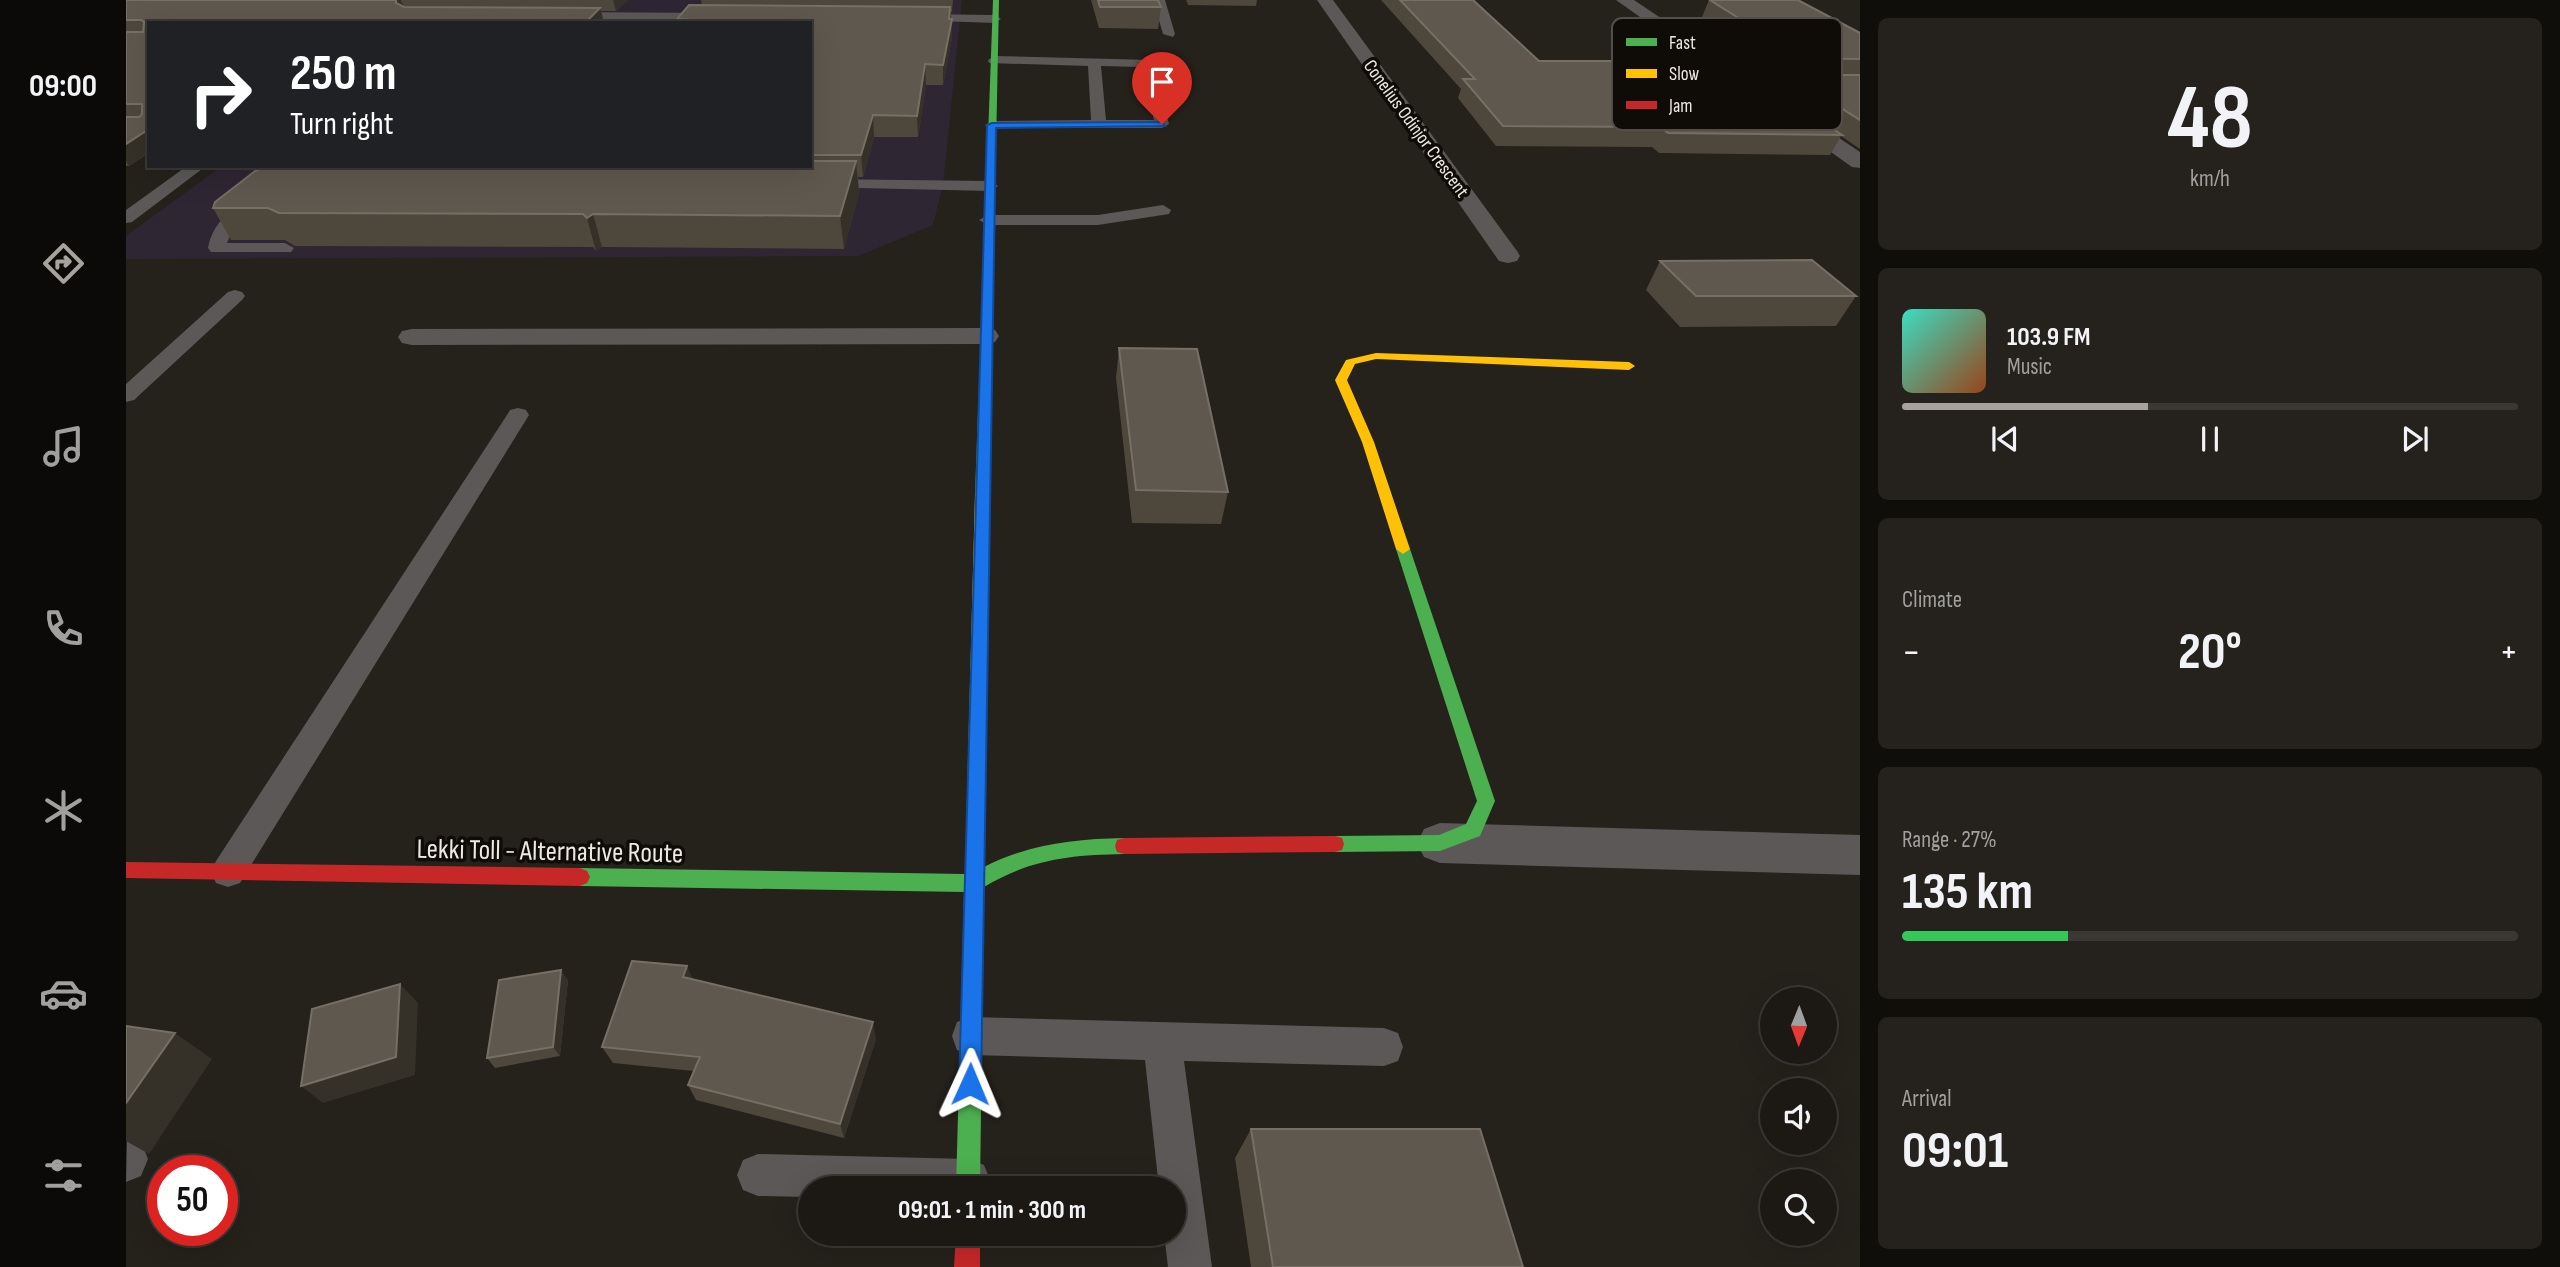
<!DOCTYPE html>
<html lang="en">
<head>
<meta charset="utf-8">
<style>
	:root { --surface:#1c1914; --page:#25221d; --text:#f1f3f6; --muted:#a0a0a0; --line:#3a3834; --accent:#a7a29c }
	body { margin:0; font-family:"Sofia Sans Condensed",sans-serif; background:var(--page); color:var(--text); height:100vh; display:flex; flex-direction:column; font-size:26px; white-space:nowrap }
	* { box-sizing:border-box; margin:0 }
	p { font-size:23px; color:var(--muted) }
	.icon { flex:none; width:38px; height:38px; fill:none; stroke:currentColor; stroke-width:2; stroke-linecap:round; stroke-linejoin:round }
	.map { position:relative; flex:1; overflow:hidden }
	.panel { display:flex; flex-direction:column; gap:18px; padding:18px; background:#0f0e0b; width:700px }
	.panel>* { flex:none }
	.top-card { position:absolute; left:21px; top:21px; width:665px; height:147px; border-radius:0px; box-shadow:0 7px 28px #0002,0 0 0 2px var(--line); background:#202124; color:#fff; overflow:hidden }
	.needle { width:46px; rotate:181deg }
	.fabs { position:absolute; left:1634px; top:987px; display:grid; gap:14px }
	.fabs a { display:grid; place-items:center; width:77px; height:77px; border-radius:50%; background:var(--surface); box-shadow:0 7px 28px #0002,0 0 0 2px var(--line); font-size:35px }
	.speed { position:absolute; left:21px; top:1155px; display:flex; gap:14px; font-size:35px; font-weight:700; text-align:center }
	.speed>* { display:grid; place-content:center; width:91px; height:91px; border-radius:50%; background:var(--surface); box-shadow:0 7px 28px #0002,0 0 0 2px var(--line); line-height:1 }
	.speed .limit { border:10px solid #d22; background:#fff; color:#111 }
	.pin { position:absolute; display:grid; place-items:center; width:60px; height:60px; color:#fff; margin:-72px -30px; border-radius:50% 50% 50% 0; rotate:-45deg; box-shadow:0 0 7px #0007 }
	.pin .icon { rotate:45deg }
	.me { position:absolute; width:77px; margin:-38px; rotate:1deg; stroke-linejoin:round; filter:drop-shadow(0 0 5px #0008) }
	.turn { display:flex; align-items:center; gap:24px; height:147px; padding:0 28px; font-size:32px }
	.turn .icon { width:91px; height:91px; stroke-width:2.5 }
	.turn b { display:block; font-size:49px; line-height:60px }
	.big { font-size:52px; font-weight:700; line-height:1.1 }
	.panel .widget { flex:1; display:flex; flex-direction:column; justify-content:center; gap:10px; min-width:0; padding:0 24px; border-radius:10px; background:var(--page) }
	.panel .dial { align-items:center; gap:0 }
	.dial b { font-size:91px; line-height:1 }
	.song { display:flex; align-items:center; gap:21px }
	.cover { width:84px; height:84px; border-radius:10px; background:linear-gradient(135deg,hsl(170 70% 55%),hsl(20 70% 35%)) }
	.played { height:7px; border-radius:4px; background:linear-gradient(90deg,var(--accent) 40%,var(--line) 40%) }
	.keys { display:flex; justify-content:space-around; direction:ltr }
	.heat { display:flex; justify-content:space-between; align-items:center; font-size:38px; direction:ltr }
	.charge { height:10px; border-radius:5px; background:linear-gradient(90deg,#34c759 27%,var(--line) 0) }
	.trip { position:absolute; left:672px; top:1176px; width:388px; height:70px; border-radius:35px; background:var(--surface); box-shadow:0 7px 28px #0002,0 0 0 2px var(--line); font-weight:700; line-height:70px; text-align:center }
	main { display:flex; flex:1; min-height:0 }
	.dock { display:flex; flex-direction:column; width:126px; justify-content:space-around; align-items:center; background:#0b0a08; color:var(--muted) }
	.dock .icon { width:49px; height:49px }
	.dock .active { color:var(--accent) }
	.dock b { font-size:32px; color:var(--text) }
	.map>svg:first-child { display:block }
</style>
</head>
<body>
<main>
<nav class="dock">
<b>09:00</b>
<svg class="icon active" aria-label="directions" viewBox="0 0 24 24"><path d="M12 3l9 9-9 9-9-9zM9 14v-3h6M13 9l2 2-2 2"/></svg>
<svg class="icon" aria-label="music" viewBox="0 0 24 24"><path d="M9 18V5l10-2v13"/><circle cx="6" cy="18" r="3"/><circle cx="16" cy="16" r="3"/></svg>
<svg class="icon" aria-label="phone" viewBox="0 0 24 24"><path d="M5 4h4l2 5-3 2q2 4 5 5l2-3 5 2v4C11 20 4 13 5 4z"/></svg>
<svg class="icon" aria-label="climate" viewBox="0 0 24 24"><path d="M12 3v18M4 7l16 10M4 17L20 7"/></svg>
<svg class="icon" aria-label="car" viewBox="0 0 24 24"><path d="M5 17H2v-5l4-1 3-4h7l3 4 3 1v5h-3M9 17h6M6 11h13"/><circle cx="7" cy="17" r="2"/><circle cx="17" cy="17" r="2"/></svg>
<svg class="icon" aria-label="filters" viewBox="0 0 24 24"><path d="M4 7h16M4 17h16"/><circle cx="9" cy="7" r="2"/><circle cx="15" cy="17" r="2"/></svg>
</nav>
<div class="map">
<svg width="1734" height="1267" viewBox="0 0 1734 1267">
	<rect width="100%" height="100%" fill="#25211b"/>
	<path fill="#2e2632" d="M321 0H836L817 185 807 225 732 256 0 259V236L96 166H684V23H291Z"/>
	<g fill="none" stroke-linecap="round" stroke-linejoin="round">
		<path fill="#5b5857" fill-rule="evenodd" d="M1027 0H1039L1049 34 1047 37 1037 34Z
			M590 13 594 15V19L438 20 432 16 438 12Z
			M788 14 869 15 875 19 869 23 784 20 782 18Z
			M868 56 1026 60 1043 124 1036 128H861L859 125 866 121 965 120 962 66 863 63 862 60ZM975 66 1015 67 1028 120H980Z
			M61 166H80L6 222 0 223V210Z
			M695 179 864 181 872 186 864 191 689 187 687 184 689 181Z
			M128 199 136 204 109 225 101 243H159L168 248 165 252H85L82 248C86 225 105 205 128 199Z
			M1037 205 1045 210 1043 214 972 225H862L853 220 862 215H972Z
			M109 290 116 292 119 296 116 300 8 400 0 402V384L102 292Z
			M392 408 400 410 403 415 114 883 102 887 90 883 85 872 90 861 381 415 384 410Z
			M845 1017 1258 1028 1272 1033 1277 1047 1272 1061 1258 1066 1058 1061 1086 1267H1042L1038 1234H1048V1188H1033L1019 1060 845 1055 831 1050 826 1036 831 1022Z
			M1 1138 16 1144 22 1159 15 1176 0 1182Z
			M632 1154 843 1159 858 1165 864 1180 861 1188H684V1197L632 1196 617 1190 611 1175 617 1160Z"/>
		<path fill="#5b5857" fill-rule="evenodd" d="M1191 0H1207L1391 251 1394 256 1391 261 1382 263 1373 261Z
			M1490 0H1508L1734 152V168L1726 167Z
			M859 328 869 330 873 336 869 342 859 344 286 345 276 343 272 337 276 331 286 329Z
			M1314 823 1734 835V875L1314 863 1298 857 1291 843 1298 829Z"/>
		<path fill="#4caf50" fill-rule="evenodd" d="M867 0H873L863 494 856 498 849 494Z
			M1277 544 1284 549 1369 801 1354 836 1314 851 1209 852 1202 850 1200 844 1202 838 1209 836 1313 835 1340 824 1351 801 1270 549Z
			M849 826 856 828 858 834V867C903 844 948 839 998 838L1005 840 1007 846 1005 852 998 854C944 855 905 859 858 887L854 1188H830L838 892 454 886 447 883 444 877 447 871 454 868 839 874 840 834 842 828Z"/>
		<path fill="#ffc107" fill-rule="evenodd" d="M1250 353 1503 362 1509 366 1503 370 1250 359 1229 364 1221 380 1248 442 1284 549 1277 554 1270 549 1236 442 1209 380 1220 360Z
			M856 490 863 494 858 834 856 840 849 842 842 840 840 834 849 494Z"/>
		<path fill="#c62828" fill-rule="evenodd" d="M1209 836 1216 838 1218 844 1216 850 1209 852 998 854 991 852 989 846 991 840 998 838Z
			M0 862 454 868 461 871 464 877 461 883 454 886 0 878Z
			M830 1234H854V1267H828Z"/>
	</g>
	<path fill="#4e473c" d="M0 0H502L490 11H475L478 23H23V153L3 166H0Z
		M575 0H827L826 12H825L826 38 817 85H800L792 137H748L737 177H732L733 193 718 249 476 247 470 251 467 247 169 246 159 240H105L87 208 405 166H684V23H552L551 19 576 5Z
		M965 0H1032L1035 7 1032 29 973 28Z
		M1060 0H1131L1130 6 1062 5Z
		M1255 0H1347L1413 61 1654 93 1661 78 1644 77 1603 51 1609 39 1576 17 1583 0 1734 33V149L1715 136 1704 155 1533 153 1526 147 1370 146 1332 98 1335 89Z
		M1534 261 1730 296 1710 326 1554 327 1520 290Z
		M993 348 1102 492 1095 524 1006 523 990 378Z
		M442 980 434 1056 369 1068 361 1058Z
		M567 980 750 1039 718 1138 570 1100 562 1085 568 1071 487 1063 476 1047Z
		M1125 1129 1397 1267H1125L1109 1158Z"/>
	<path fill="#363128" d="M270 0H275L279 10 270 3Z
		M487 0H502L490 11Z
		M824 7 826 38 817 85V65Z
		M474 8 478 23H459Z
		M799 64 800 85 792 137 791 116Z
		M747 115 748 137 737 177 735 155Z
		M23 129V153L3 166 0 161V144Z
		M730 161 733 193 718 249 714 216Z
		M467 214 476 247 470 251 461 218Z
		M561 966 569 983 557 977Z
		M435 970 442 980 434 1056 427 1047Z
		M274 984 292 1003 289 1075 197 1103 175 1086Z
		M747 1022 750 1039 718 1138 714 1124Z
		M49 1033 86 1059 23 1154 0 1141V1103Z"/>
	<path fill="#5f584e" stroke="#756f65" stroke-width="2" d="M0 0H270V3L278 7 474 8 459 23H23V129L0 144V117H13L16 114V104H0V32H17L18 22 15 20H0Z
		M972 0H1032L1035 7H974Z
		M1274 0H1347L1413 61H1606L1716 135 1542 133 1535 127 1377 126 1337 79H1349Z
		M1584 0H1672L1734 33V59L1654 58 1612 33H1636Z
		M563 5 824 7 823 19H826L817 65 799 64 791 116 747 115 735 155H684V23H565L568 20 551 19Z
		M1663 75H1734V120Z
		M684 161H730L714 216 467 214 461 218 457 214 153 213 142 208H87L89 202 129 171 141 166H684Z
		M1686 260 1730 296H1570L1534 261Z
		M993 348 1071 349 1102 492 1010 490Z
		M506 961 561 966 557 977 747 1022 714 1124 562 1085 574 1057 476 1047Z
		M435 970 427 1047 361 1058 373 980Z
		M274 984 270 1057 175 1086 186 1009Z
		M0 1026 49 1033 0 1103Z
		M1125 1129H1354L1397 1267H1147Z"/>
	<path fill="#1a73e8" stroke="#114b97" stroke-width="2" d="M1036 122 1039 126 870 128 855 1084 852 1092 844 1095 836 1092 833 1084 861 125 866 123Z"/>
	<g text-anchor="middle" stroke-width="7" stroke-linejoin="round" paint-order="stroke">
		<g font-size="19" fill="#ede8e1" stroke="#0f0c08">
			<text transform="translate(1291 128) rotate(54)" y="7">Conelius Odinjor Crescent</text>
		</g>
		<g font-size="28" fill="#ede8e1" stroke="#0f0c08">
			<text transform="translate(424 850) rotate(1)" y="10">Lekki Toll - Alternative Route</text>
		</g>
	</g>
	<rect x="1486" y="18" width="230" height="112" rx="10" fill="#0f0c08" stroke="#524e49" stroke-width="2"/>
	<rect x="1500" y="38" width="31" height="8" fill="#4caf50"/>
	<rect x="1500" y="69" width="31" height="9" fill="#ffc107"/>
	<rect x="1500" y="101" width="31" height="8" fill="#c62828"/>
	<g font-size="19" fill="#ede8e1">
		<text x="1543" y="49">Fast</text>
		<text x="1543" y="80">Slow</text>
		<text x="1543" y="112">Jam</text>
	</g>
</svg>
<div class="fabs">
<a><svg class="needle" viewBox="-14 -14 28 28"><path d="M0-13l5 13h-10z" fill="#e53935"/><path d="M0 13l5-13h-10z" fill="#a0a0a0"/></svg></a>
<a><svg class="icon" aria-label="sound" viewBox="0 0 24 24"><path d="M4 9h4l5-4v14l-5-4H4zM17 9q2 3 0 6"/></svg></a>
<a><svg class="icon" aria-label="search" viewBox="0 0 24 24"><circle cx="10" cy="10" r="6"/><path d="M15 15l6 6"/></svg></a>
</div>
<div class="speed"><div class="limit">50</div></div>
<div class="pin" style="left:1036px;top:124px;background:#d93025"><svg class="icon" aria-label="arrive" viewBox="0 0 24 24"><path d="M6 21V4h12l-3 4 3 4H6"/></svg></div>
<svg class="me" style="left:844px;top:1084px" viewBox="-20 -20 40 40"><path d="M0-17L14 15 0 8-14 15z" fill="#1a73e8" stroke="#fff" stroke-width="4"/></svg>
<div class="trip">09:01 · 1 min · 300 m</div>
<div class="top-card">
<div class="turn"><svg class="icon" aria-label="right" viewBox="0 0 24 24"><path d="M7 20v-9h11M14 6l5 5-5 5"/></svg><div><b>250 m</b>Turn right</div></div>
</div>
</div>
<section class="panel">
<div class="widget dial"><b>48</b><p>km/h</p></div>
<div class="widget">
<div class="song"><i class="cover"></i><div><b>103.9 FM</b><p>Music</p></div></div>
<div class="played"></div>
<div class="keys"><svg class="icon" aria-label="previous" viewBox="0 0 24 24"><path d="M18 5L8 12l10 7zM5 5v14"/></svg><svg class="icon" aria-label="pause" viewBox="0 0 24 24"><path d="M8 5v14M16 5v14"/></svg><svg class="icon" aria-label="next" viewBox="0 0 24 24"><path d="M6 5l10 7-10 7zM19 5v14"/></svg></div>
</div>
<div class="widget"><p>Climate</p>
<div class="heat"><a>−</a><b class="big">20°</b><a>+</a></div>
</div>
<div class="widget"><p>Range · 27%</p><b class="big">135 km</b><div class="charge"></div></div>
<div class="widget"><p>Arrival</p><b class="big">09:01</b></div>
</section>
</main>
</body>
</html>
